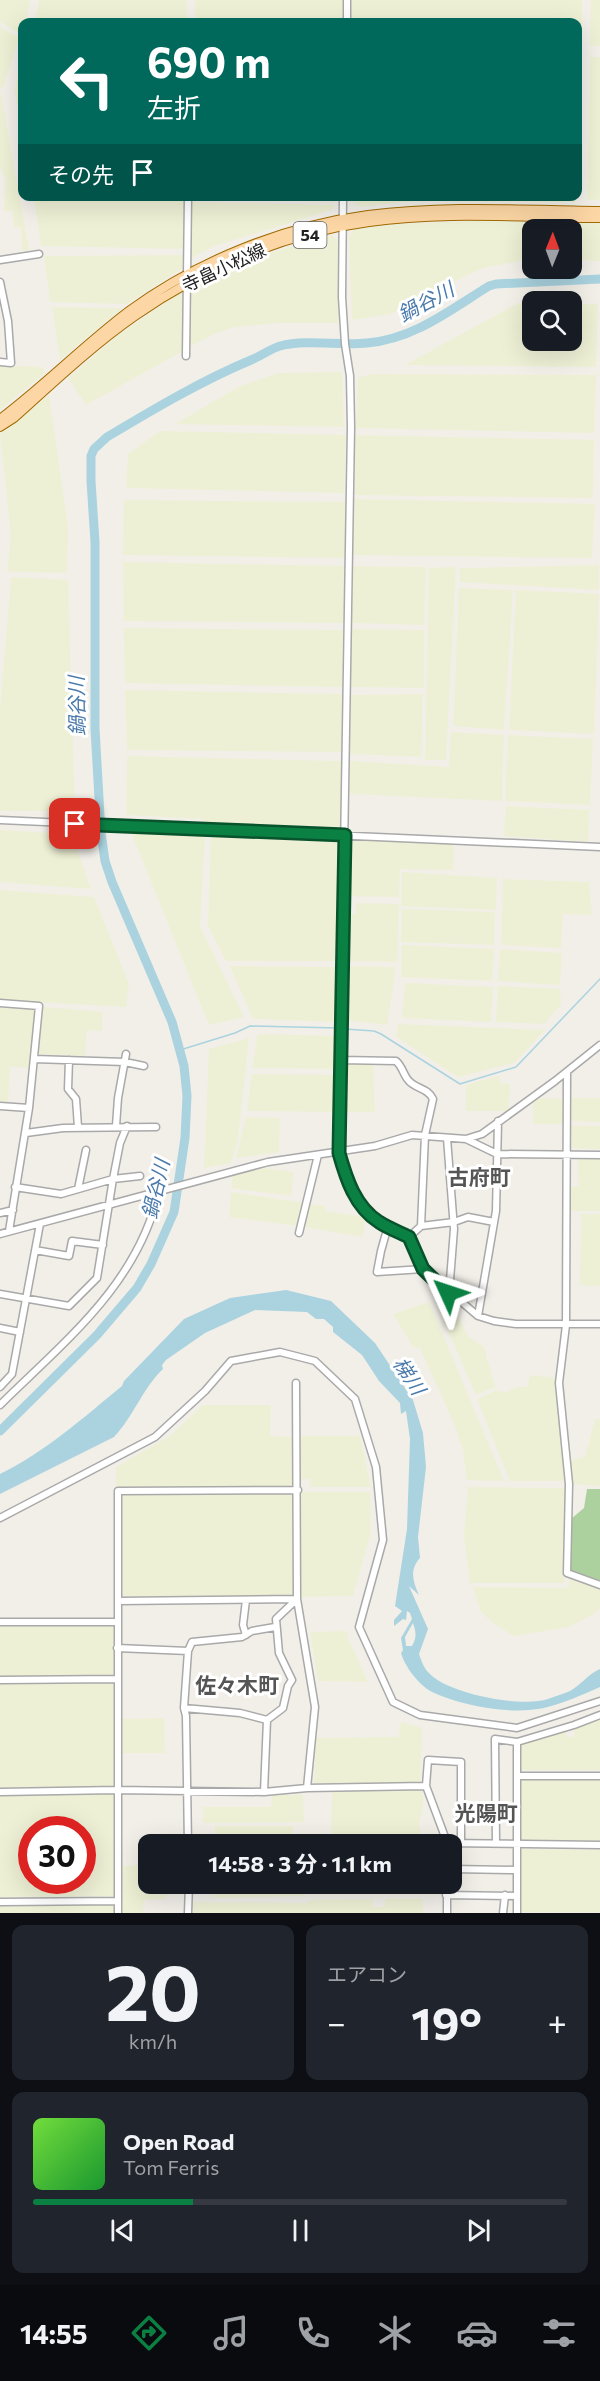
<!DOCTYPE html>
<html lang="ja">
<head>
<meta charset="utf-8">
<style>
	:root { --surface:#171b24; --page:#20242c; --text:#f1f3f6; --muted:#9ea1a6; --line:#363941; --accent:#0b8043 }
	body { margin:0; font-family:Commissioner,"Noto Sans JP",sans-serif; background:var(--page); color:var(--text); height:100vh; display:flex; flex-direction:column; font-size:22px; white-space:nowrap }
	* { box-sizing:border-box; margin:0 }
	p { font-size:20px; color:var(--muted) }
	.icon { flex:none; width:33px; height:33px; fill:none; stroke:currentColor; stroke-width:2; stroke-linecap:round; stroke-linejoin:round }
	.map { position:relative; height:1913px; overflow:hidden }
	.drawer { display:flex; flex-direction:column; gap:12px; padding:12px; background:#0d0f14; flex:1 }
	.drawer>* { flex:none }
	.guide { position:absolute; left:18px; top:18px; width:564px; height:183px; border-radius:12px; box-shadow:0 6px 24px #0002; background:#00695c; color:#fff; overflow:hidden }
	.needle { width:39px; rotate:1deg }
	.tools { position:absolute; left:522px; top:219px; display:grid; gap:12px }
	.tools a { display:grid; place-items:center; width:60px; height:60px; border-radius:12px; background:var(--surface); box-shadow:0 6px 24px #0002; font-size:30px }
	.speed { position:absolute; left:18px; top:1816px; display:flex; gap:12px; font-size:30px; font-weight:700; text-align:center }
	.speed>* { display:grid; place-content:center; width:78px; height:78px; border-radius:50%; background:var(--surface); box-shadow:0 6px 24px #0002; line-height:1 }
	.speed .limit { border:9px solid #d22; background:#fff; color:#111 }
	.pin { position:absolute; display:grid; place-items:center; width:51px; height:51px; color:#fff; margin:-26px; border-radius:12px; box-shadow:0 3px 9px #0006 }
	.me { position:absolute; width:66px; margin:-33px; rotate:312deg; stroke-linejoin:round; filter:drop-shadow(0 0 4px #0008) }
	.turn { display:flex; align-items:center; gap:21px; height:126px; padding:0 30px; font-size:27px }
	.turn .icon { width:78px; height:78px; stroke-width:2.5 }
	.turn b { display:block; font-size:42px; line-height:51px }
	.then { display:flex; align-items:center; height:57px; padding:0 30px; background:#0003; gap:12px; font-size:22px }
	.big { font-size:45px; font-weight:700; line-height:1.1 }
	.drawer .tile { flex:1; display:flex; flex-direction:column; justify-content:center; gap:9px; min-width:0; padding:0 21px; border-radius:12px; background:var(--page) }
	.drawer .dial { align-items:center; gap:0 }
	.dial b { font-size:78px; line-height:1 }
	.song { display:flex; align-items:center; gap:18px }
	.cover { width:72px; height:72px; border-radius:9px; background:linear-gradient(135deg,hsl(100 70% 55%),hsl(130 70% 35%)) }
	.played { height:6px; border-radius:3px; background:linear-gradient(90deg,var(--accent) 30%,var(--line) 30%) }
	.keys { display:flex; justify-content:space-around; direction:ltr }
	.heat { display:flex; justify-content:space-between; align-items:center; font-size:33px; direction:ltr }
	.drawer .tiles { flex:1; display:grid; gap:12px; grid-template-columns:1fr 1fr }
	.tile:last-child { grid-column:span 2 }
	.trip { position:absolute; left:138px; top:1834px; width:324px; height:60px; border-radius:12px; background:var(--surface); box-shadow:0 6px 24px #0002; font-weight:700; line-height:60px; text-align:center }
	.tab-bar { display:flex; height:96px; justify-content:space-around; align-items:center; background:#090b0e; color:var(--muted) }
	.tab-bar .icon { width:42px; height:42px }
	.tab-bar .current { color:var(--accent) }
	.tab-bar b { font-size:27px; color:var(--text) }
	.map>svg:first-child { display:block }
</style>
</head>
<body>
<div class="map">
<svg width="600" height="1913" viewBox="0 0 600 1913">
	<rect width="100%" height="100%" fill="#f2efe9"/>
	<path fill="#eef0d5" fill-rule="evenodd" d="M0 0H30L26 22H22L20 34 0 22Z
		M39 0H187V22H35Z
		M195 0H343V22H195Z
		M352 0H582V47H578V22H351Z
		M591 0H600V46H590Z
		M0 27 19 38 3 88 0 87Z
		M22 55V132L15 90Z
		M590 57H600V200H587Z
		M0 94H1L29 250H22L21 228 14 227 13 211H4L5 180 0 166Z
		M350 196H576V202L416 201 360 207Z
		M34 198 186 200 185 249 41 246Z
		M191 202 335 205 332 210 214 246 190 259Z
		M469 221 600 222V261L572 260V230H532V259L482 268 391 314 352 320 349 235 354 229 395 224Z
		M330 234 339 241V323H278L234 327 212 335 188 348 190 287 239 263Z
		M183 255 184 267 127 304 50 302 44 256Z
		M183 291V351L86 405 68 378 119 334Z
		M518 303H532V340H572V304H598L596 367 405 365Z
		M52 307 123 308 60 360Z
		M0 365 43 367 45 373 0 410Z
		M342 372 344 427 175 424 240 386 278 373Z
		M372 374 596 375 594 433 356 428 358 378Z
		M49 395 68 527 67 573 7 572 11 535 0 434Z
		M160 431 346 435 344 493 126 488 128 454Z
		M355 435 594 440 593 498 355 495Z
		M353 499 595 504 592 558 353 555Z
		M124 500 347 502 345 558 123 555Z
		M123 562 344 566V623L124 621Z
		M599 565V590L460 582V568Z
		M353 566 426 567 424 625 352 623Z
		M456 567 446 760H425L429 568Z
		M11 577 68 580 75 811H0V708Z
		M459 588 513 590 504 730 453 726Z
		M516 590 599 594 594 734 509 730Z
		M124 628 343 630 342 687 125 683Z
		M351 629 424 630V688L351 687Z
		M125 690 342 694 341 752 127 750Z
		M423 694 421 757 350 754 351 695Z
		M451 732 504 735 502 801 350 794V761L449 767Z
		M508 735 593 739 590 805 505 801Z
		M127 756 341 761V830L208 824 202 819 126 815Z
		M506 806 589 810 588 842 504 836Z
		M0 830 74 834 77 849 91 889 0 882Z
		M131 832 205 835 200 927 244 1017 209 1025Z
		M211 834 340 839 338 961H226L208 926Z
		M350 840 454 844 453 870 400 869 399 897 348 896Z
		M402 872 497 878 496 910 401 906Z
		M503 879 589 882 592 915 563 914 561 948 501 945Z
		M0 890 94 897 129 984 126 1007 0 1000Z
		M356 903 399 904 397 962 347 961V914H356Z
		M402 909 495 912 494 945 401 942Z
		M402 945 494 949 492 981 401 977Z
		M500 949 562 953 560 985 498 981Z
		M230 966 338 967V1022L253 1019Z
		M347 966 396 967 387 1025 346 1020Z
		M405 983 493 987 491 1022 402 1018Z
		M498 986 560 989 561 1005 544 1024 496 1022Z
		M0 1005 36 1006 30 1068 10 1067 8 1102H0Z
		M43 1007 103 1012 102 1031 87 1030 85 1056 39 1054Z
		M398 1024 545 1030 514 1063 458 1077 396 1037Z
		M258 1034 338 1036V1069L252 1068Z
		M249 1038 238 1139 231 1163 204 1168 209 1049Z
		M346 1063H373L375 1112H344Z
		M252 1074 337 1075 336 1112 247 1111Z
		M499 1076 500 1083 510 1084 508 1111H466V1085Z
		M538 1098 564 1099 563 1124H533V1103Z
		M571 1098H600V1122L571 1121Z
		M246 1117 280 1118 279 1152 236 1158Z
		M571 1126H600V1149L572 1148Z
		M578 1158H600V1211H571V1187L579 1186Z
		M265 1168 294 1172 291 1196 231 1188 233 1175Z
		M231 1192 305 1203 299 1226 229 1217Z
		M310 1204 325 1206V1211L365 1217 363 1237 305 1227Z
		M581 1214H600V1286L580 1285Z
		M429 1302 504 1481 467 1480 463 1451 455 1426 420 1348 413 1347 393 1314Z
		M453 1307 468 1336 484 1347 495 1387 476 1395 440 1313Z
		M530 1375 557 1378 565 1481H510L477 1399 495 1391 508 1392 516 1387H527Z
		M203 1405H271L270 1436 292 1437 293 1486 116 1487V1467L170 1436Z
		M595 1419H600V1486L572 1484 571 1460 585 1457Z
		M301 1436H360L371 1487H310V1479H301Z
		M468 1487 565 1488 564 1583H470L464 1536Z
		M300 1492H370L371 1532 353 1596 301 1597Z
		M121 1495H293L294 1596H122Z
		M569 1579 600 1589V1608L594 1614 569 1627 514 1636 490 1621 480 1610 473 1587 569 1588Z
		M114 1625V1676L0 1677V1626Z
		M347 1631 348 1638 368 1682 318 1681 310 1632Z
		M0 1684H115V1787H0Z
		M600 1717V1770H520V1743L566 1729V1737H574L575 1727Z
		M164 1718 165 1753H122V1719Z
		M401 1722 422 1728 420 1783H314L316 1738 398 1737Z
		M520 1779H600V1842L520 1841Z
		M421 1790 424 1800 419 1825 424 1845H327H331L332 1791Z
		M115 1793 116 1896 0 1897V1794ZM32 1830H82V1881H32Z
		M272 1795H303L304 1822 203 1823V1807H271Z
		M215 1826H293V1845H214Z
		M520 1849 600 1850V1912H519Z
		M148 1865V1884H166V1899L144 1900 143 1913H122V1866Z
		M214 1884H304L305 1896 214 1898Z
		M309 1884H429L428 1894H308Z
		M373 1899 372 1907H385V1899H423V1913H193V1902L306 1903 310 1900Z
		M0 1903H115V1913H0Z"/>
	<path fill="#add19e" d="M587 1489H600V1581L571 1571V1519L584 1508Z"/>
	<path fill="#aad3df" fill-rule="evenodd" d="M286 1290 331 1301 375 1343 413 1400 423 1433 426 1467 418 1537 420 1558C409 1570 413 1582 419 1595L409 1586 428 1629 419 1654C422 1662 424 1669 430 1674 449 1694 522 1708 548 1699 555 1696 564 1694 570 1691 581 1685 588 1674 600 1669V1687C582 1695 564 1703 544 1708 511 1715 462 1706 432 1692 419 1685 405 1667 401 1653L403 1650 401 1638 412 1619 410 1613 407 1611 406 1620 403 1619 394 1626V1620L402 1611 395 1606 407 1529 410 1439 406 1411 401 1414 400 1403 379 1381 362 1355 333 1332V1327L324 1319H316L307 1312 255 1310 205 1333 166 1360 162 1365 163 1369C142 1389 134 1416 114 1437L0 1494V1474C45 1452 83 1418 122 1386L124 1381 184 1319 230 1298ZM413 1623C416 1632 417 1637 412 1646H406L405 1637Z"/>
	<g fill="none" stroke-linecap="round" stroke-linejoin="round">
		<path stroke="#aad3df" stroke-width="1.5" d="M345 1029 374 1031 381 1034 460 1084 463 1083 516 1067 600 979
			M180 1050 235 1033 250 1026 338 1028"/>
		<path stroke="#aad3df" stroke-width="9" d="M0 1431 97 1335 137 1288 151 1264 174 1212 185 1138 187 1096 184 1066 172 1022 112 882 105 861 101 833 95 729V542L91 481V456L94 449 107 437C154 409 201 381 251 360 261 356 270 349 280 346 309 339 338 346 367 343 414 339 450 310 489 286L496 284 600 279"/>
		<defs>
			<path id="minor" d="M347 0V22
				M343 196 342 297 345 344 350 376 351 427 339 1153C346 1178 355 1207 379 1222 388 1228 399 1232 409 1237L423 1269 478 1316 494 1321 516 1324H600
				M0 260 39 254
				M0 282 8 321 11 363 0 362
				M186 356 188 198
				M0 820 600 847
				M0 1003 39 1006 29 1108 9 1231
				M34 1059 125 1062 144 1066
				M69 1060 68 1089 76 1099 78 1127
				M341 1060 396 1061C403 1067 403 1075 409 1081 416 1089 428 1088 433 1099L425 1135 421 1226
				M567 1073 566 1325 559 1383 569 1484 567 1573 600 1585
				M0 1106 29 1108
				M116 1126 118 1098 126 1054
				M26 1133 63 1128 156 1127
				M447 1138 454 1229 449 1293
				M466 1139 497 1154 600 1155
				M15 1187 61 1194 113 1179 140 1176
				M78 1189 86 1150
				M0 1213 13 1210
				M388 1226 381 1251 377 1272 423 1269
				M299 1233 318 1155
				M0 1234 268 1162 375 1146 412 1135 466 1139 482 1134 555 1081 600 1045
				M409 1237 421 1226 454 1222 468 1217 494 1222
				M35 1250 69 1256 72 1241 103 1245
				M0 1294 69 1306 97 1278 113 1179 120 1143 127 1126
				M478 1316 496 1211 498 1121
				M0 1328 20 1332
				M296 1383 297 1599 315 1707 307 1788
				M0 1387 12 1374 40 1224
				M0 1405C65 1341 138 1284 159 1191
				M0 1518 155 1437 205 1391 231 1361 280 1352 315 1361 355 1399 376 1467 383 1540 359 1627 393 1702 420 1715 517 1728 600 1701
				M118 1601 297 1599
				M0 1622H116
				M246 1635 243 1625 246 1600
				M117 1648 188 1651
				M0 1680 118 1679
				M184 1708 240 1713 267 1720
				M517 1776H600
				M0 1792 117 1790 264 1792 307 1788 426 1786
				M264 1792 267 1720 283 1708 288 1686 292 1680 279 1653 276 1619 297 1599
				M448 1843 600 1845
				M496 1843 495 1739 517 1742 574 1725 600 1715
				M188 1845 186 1716 184 1708 188 1651 192 1642 242 1637 252 1631 275 1627
				M448 1845 426 1786 428 1760 461 1762V1843
				M452 1869 516 1870
				M447 1884V1913
				M446 1895 517 1896
				M0 1902 118 1901
				M118 1913V1491L298 1490
				M188 1913 189 1884
				M503 1913 505 1895
				M517 1913V1742"/>
			<path id="major" d="M0 419C45 385 84 345 129 311 197 261 284 226 368 215 445 205 523 210 600 211
				M0 427 14 418C53 383 92 346 135 316 204 268 285 233 369 222 445 211 523 218 600 218"/>
		</defs>
		<use href="#minor" stroke="#a9a9a9" stroke-width="9"/>
		<use href="#major" stroke="#a06b00" stroke-width="10"/>
		<use href="#minor" stroke="#fff" stroke-width="6"/>
		<use href="#major" stroke="#fcd6a4" stroke-width="8"/>
	</g>
	<g fill="none" stroke-linecap="round" stroke-linejoin="round">
		<defs>
			<path id="route" d="M75 824 345 835 339 1153C346 1178 355 1207 379 1222 388 1228 399 1232 409 1237L423 1269 448 1293"/>
		</defs>
		<use href="#route" stroke="#07532c" stroke-width="15"/>
		<use href="#route" stroke="#0b8043" stroke-width="10"/>
	</g>
	<g text-anchor="middle" stroke-width="6" stroke-linejoin="round" paint-order="stroke">
		<rect fill="#fff" stroke="#646464" stroke-width="1.5" x="293.5" y="222" width="33" height="26" rx="4.5"/>
		<g font-size="16" font-weight="bold" fill="#222">
			<text x="310" y="241">54</text>
		</g>
		<g font-size="18" fill="#222" stroke="#fff">
			<text transform="translate(224 268) rotate(-25)" y="6">寺畠小松線</text>
		</g>
		<g font-size="20" font-style="italic" fill="#4a7aab" stroke="#fff">
			<text transform="translate(426 302) rotate(-28)" y="7">鍋谷川</text>
			<text transform="translate(77 706) rotate(-91)" y="7">鍋谷川</text>
			<text transform="translate(156 1189) rotate(-77)" y="7">鍋谷川</text>
			<text transform="translate(409 1376) rotate(57)" y="7">梯川</text>
		</g>
		<g font-size="21" font-weight="bold" fill="#555" stroke="#fff">
			<text x="479" y="1185">古府町</text>
			<text x="237" y="1693">佐々木町</text>
			<text x="486" y="1821">光陽町</text>
		</g>
	</g>
</svg>
<div class="tools">
<a><svg class="needle" viewBox="-14 -14 28 28"><path d="M0-13l5 13h-10z" fill="#e53935"/><path d="M0 13l5-13h-10z" fill="#9ea1a6"/></svg></a>
<a><svg class="icon" aria-label="search" viewBox="0 0 24 24"><circle cx="10" cy="10" r="6"/><path d="M15 15l6 6"/></svg></a>
</div>
<div class="speed"><div class="limit">30</div></div>
<div class="pin" style="left:75px;top:824px;background:#d93025"><svg class="icon" aria-label="arrive" viewBox="0 0 24 24"><path d="M6 21V4h12l-3 4 3 4H6"/></svg></div>
<svg class="me" style="left:448px;top:1293px" viewBox="-20 -20 40 40"><path d="M0-17L14 15 0 8-14 15z" fill="#0b8043" stroke="#fff" stroke-width="4"/></svg>
<div class="trip">14:58 · 3 分 · 1.1 km</div>
<div class="guide">
<div class="turn"><svg class="icon" aria-label="left" viewBox="0 0 24 24"><path d="M17 20v-9H6M10 6l-5 5 5 5"/></svg><div><b>690 m</b>左折</div></div>
<div class="then">その先<svg class="icon" aria-label="arrive" viewBox="0 0 24 24"><path d="M6 21V4h12l-3 4 3 4H6"/></svg></div>
</div>
</div>
<section class="drawer">
<div class="tiles">
<div class="tile dial"><b>20</b><p>km/h</p></div>
<div class="tile"><p>エアコン</p>
<div class="heat"><a>−</a><b class="big">19°</b><a>+</a></div>
</div>
<div class="tile">
<div class="song"><i class="cover"></i><div><b>Open Road</b><p>Tom Ferris</p></div></div>
<div class="played"></div>
<div class="keys"><svg class="icon" aria-label="previous" viewBox="0 0 24 24"><path d="M18 5L8 12l10 7zM5 5v14"/></svg><svg class="icon" aria-label="pause" viewBox="0 0 24 24"><path d="M8 5v14M16 5v14"/></svg><svg class="icon" aria-label="next" viewBox="0 0 24 24"><path d="M6 5l10 7-10 7zM19 5v14"/></svg></div>
</div>
</div>
</section>
<nav class="tab-bar">
<b>14:55</b>
<svg class="icon current" aria-label="directions" viewBox="0 0 24 24"><path d="M12 3l9 9-9 9-9-9zM9 14v-3h6M13 9l2 2-2 2"/></svg>
<svg class="icon" aria-label="music" viewBox="0 0 24 24"><path d="M9 18V5l10-2v13"/><circle cx="6" cy="18" r="3"/><circle cx="16" cy="16" r="3"/></svg>
<svg class="icon" aria-label="phone" viewBox="0 0 24 24"><path d="M5 4h4l2 5-3 2q2 4 5 5l2-3 5 2v4C11 20 4 13 5 4z"/></svg>
<svg class="icon" aria-label="climate" viewBox="0 0 24 24"><path d="M12 3v18M4 7l16 10M4 17L20 7"/></svg>
<svg class="icon" aria-label="car" viewBox="0 0 24 24"><path d="M5 17H2v-5l4-1 3-4h7l3 4 3 1v5h-3M9 17h6M6 11h13"/><circle cx="7" cy="17" r="2"/><circle cx="17" cy="17" r="2"/></svg>
<svg class="icon" aria-label="filters" viewBox="0 0 24 24"><path d="M4 7h16M4 17h16"/><circle cx="9" cy="7" r="2"/><circle cx="15" cy="17" r="2"/></svg>
</nav>
</body>
</html>
